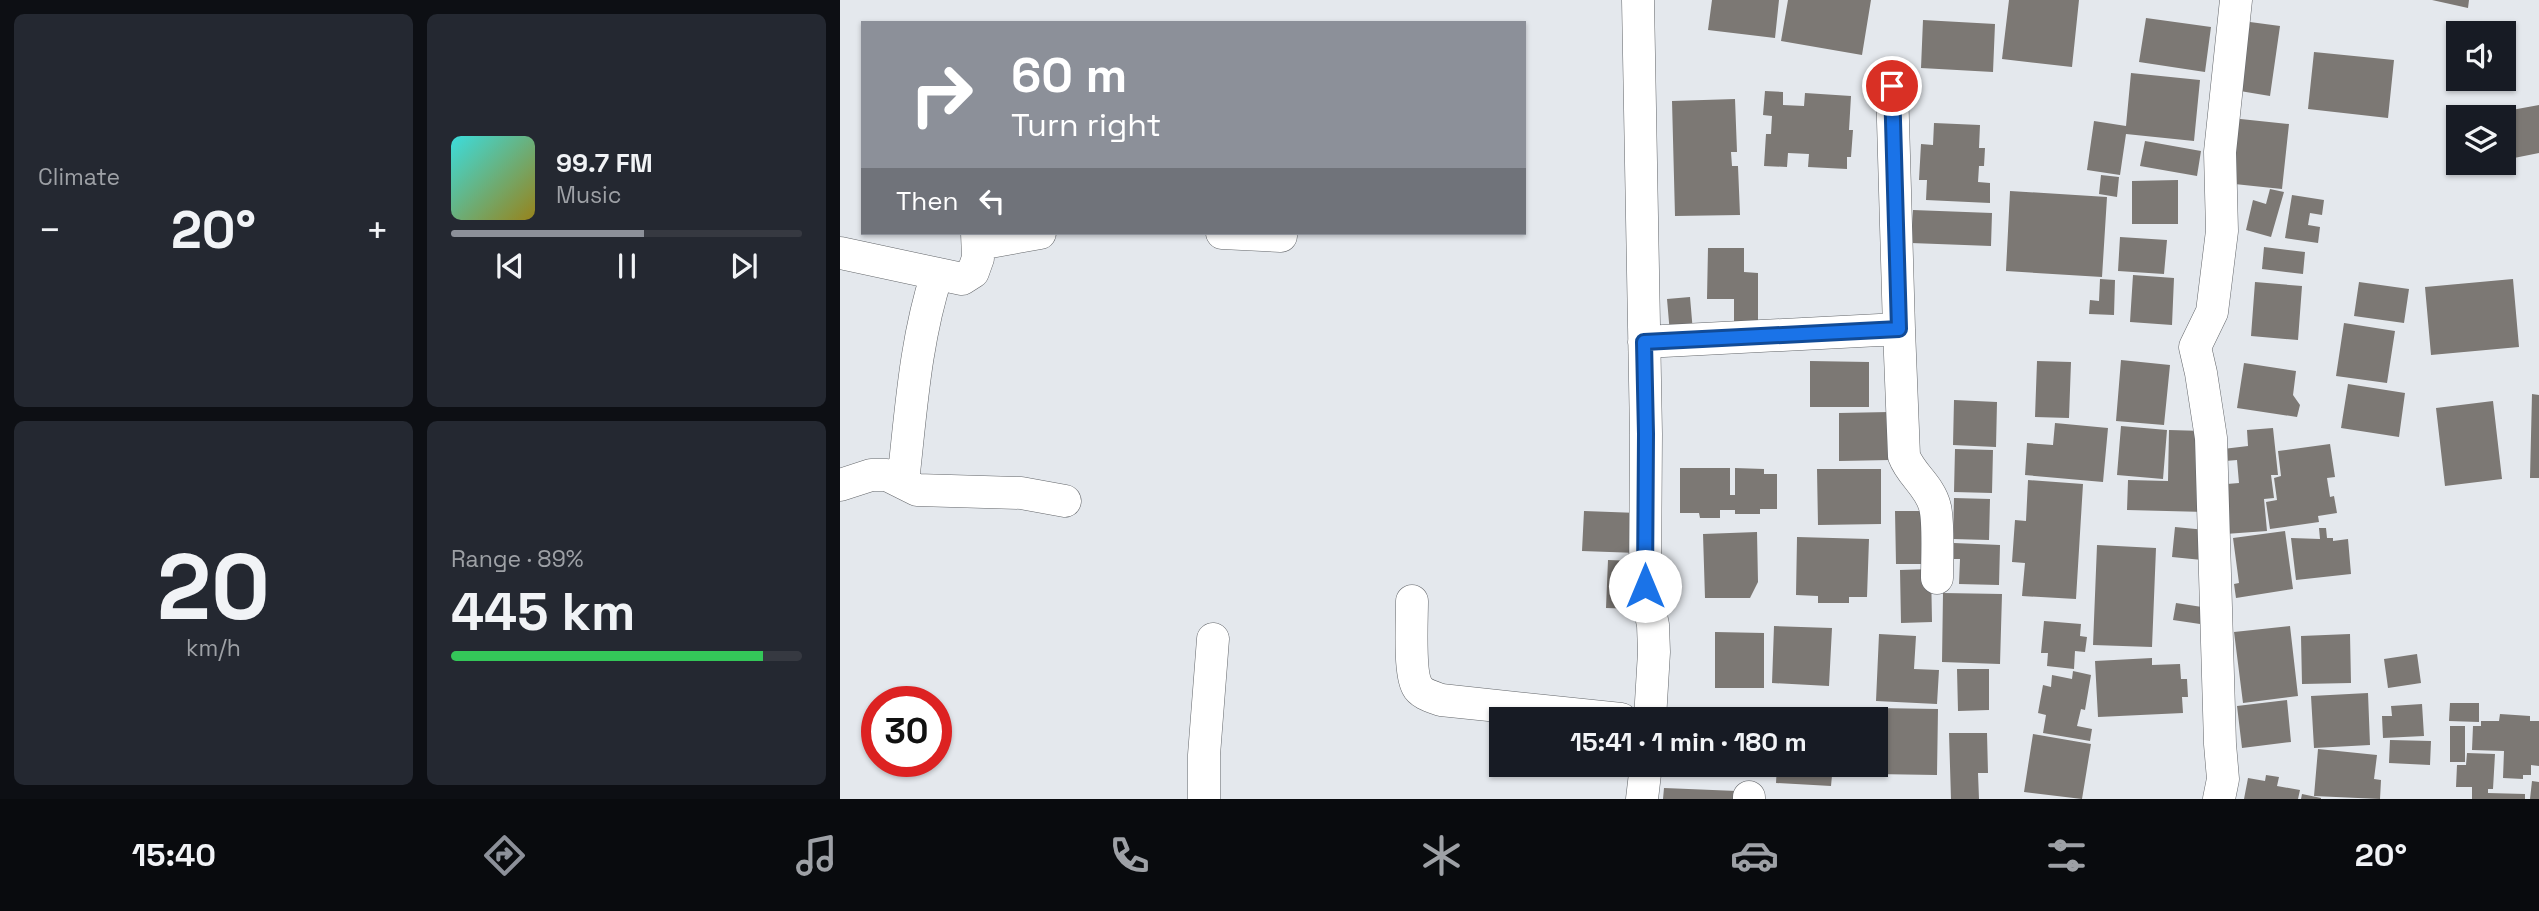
<!DOCTYPE html>
<html lang="en">
<head>
<meta charset="utf-8">
<style>
	:root { --surface:#171b24; --page:#242831; --text:#f1f3f6; --muted:#9ea1a6; --line:#363941; --accent:#8c9099 }
	body { margin:0; font-family:"Space Grotesk",sans-serif; background:var(--page); color:var(--text); height:100vh; display:flex; flex-direction:column; font-size:26px; white-space:nowrap }
	* { box-sizing:border-box; margin:0 }
	p { font-size:23px; color:var(--muted) }
	.icon { flex:none; width:38px; height:38px; fill:none; stroke:currentColor; stroke-width:2; stroke-linecap:round; stroke-linejoin:round }
	.map { position:relative; flex:1; overflow:hidden }
	.details { display:flex; flex-direction:column; gap:14px; padding:14px; background:#0d0f14; width:840px }
	.details>* { flex:none }
	.hud { position:absolute; left:21px; top:21px; width:665px; height:214px; border-radius:0px; box-shadow:0 2px 5px #0004; background:#8c9099; color:#fff; overflow:hidden }
	.tools { position:absolute; left:1606px; top:21px; display:grid; gap:14px }
	.tools a { display:grid; place-items:center; width:70px; height:70px; border-radius:0px; background:var(--surface); box-shadow:0 2px 5px #0004; font-size:35px }
	.speed { position:absolute; left:21px; top:686px; display:flex; gap:14px; font-size:35px; font-weight:700; text-align:center }
	.speed>* { display:grid; place-content:center; width:91px; height:91px; border-radius:50%; background:var(--surface); box-shadow:0 2px 5px #0004; line-height:1 }
	.speed .limit { border:10px solid #d22; background:#fff; color:#111 }
	.pin { position:absolute; display:grid; place-items:center; width:60px; height:60px; color:#fff; margin:-30px; border:4px solid #fff; border-radius:50%; box-shadow:0 2px 7px #0007 }
	.me { position:absolute; width:77px; margin:-38px; rotate:0deg; stroke-linejoin:round; filter:drop-shadow(0 0 5px #0008) }
	.turn { display:flex; align-items:center; gap:24px; height:147px; padding:0 35px; font-size:32px }
	.turn .icon { width:91px; height:91px; stroke-width:2.5 }
	.turn b { display:block; font-size:49px; line-height:60px }
	.then { display:flex; align-items:center; height:66px; padding:0 35px; background:#0003; gap:14px; font-size:26px }
	.big { font-size:52px; font-weight:600; line-height:1.1 }
	.details .card { flex:1; display:flex; flex-direction:column; justify-content:center; gap:10px; min-width:0; padding:0 24px; border-radius:10px; background:var(--page) }
	.details .dial { align-items:center; gap:0 }
	.dial b { font-size:91px; line-height:1 }
	.song { display:flex; align-items:center; gap:21px }
	.cover { width:84px; height:84px; border-radius:10px; background:linear-gradient(135deg,hsl(180 70% 55%),hsl(50 70% 35%)) }
	.played { height:7px; border-radius:4px; background:linear-gradient(90deg,var(--accent) 55%,var(--line) 55%) }
	.keys { display:flex; justify-content:space-around; direction:ltr }
	.heat { display:flex; justify-content:space-between; align-items:center; font-size:38px; direction:ltr }
	.charge { height:10px; border-radius:5px; background:linear-gradient(90deg,#34c759 89%,var(--line) 0) }
	.details .tiles { flex:1; display:grid; gap:14px; grid-template-columns:repeat(2,1fr) }
	.trip { position:absolute; left:649px; top:707px; width:399px; height:70px; border-radius:0px; background:var(--surface); box-shadow:0 2px 5px #0004; font-weight:600; line-height:70px; text-align:center }
	.tabs { display:flex; height:112px; justify-content:space-around; align-items:center; background:#090b0e; color:var(--muted) }
	.tabs .icon { width:49px; height:49px }
	.tabs .on { color:var(--accent) }
	.tabs b { font-size:32px; color:var(--text) }
	main { display:flex; flex:1; min-height:0 }
	.map>svg:first-child { display:block }
</style>
</head>
<body>
<main>
<section class="details">
<div class="tiles">
<div class="card"><p>Climate</p>
<div class="heat"><a>−</a><b class="big">20°</b><a>+</a></div>
</div>
<div class="card">
<div class="song"><i class="cover"></i><div><b>99.7 FM</b><p>Music</p></div></div>
<div class="played"></div>
<div class="keys"><svg class="icon" aria-label="previous" viewBox="0 0 24 24"><path d="M18 5L8 12l10 7zM5 5v14"/></svg><svg class="icon" aria-label="pause" viewBox="0 0 24 24"><path d="M8 5v14M16 5v14"/></svg><svg class="icon" aria-label="next" viewBox="0 0 24 24"><path d="M6 5l10 7-10 7zM19 5v14"/></svg></div>
</div>
<div class="card dial"><b>20</b><p>km/h</p></div>
<div class="card"><p>Range · 89%</p><b class="big">445 km</b><div class="charge"></div></div>
</div>
</section>
<div class="map">
<svg width="1699" height="799" viewBox="0 0 1699 799">
	<rect width="100%" height="100%" fill="#e4e8ed"/>
	<path fill="#7c7874" d="M872 0H939L935 38 868 30Z
		M948 0H1031L1022 55 941 41Z
		M1169 0H1239L1232 67 1162 59Z
		M1592 0H1629L1628 8Z
		M1306 18 1371 27 1365 72 1299 62Z
		M1083 20 1155 24 1153 72 1081 68Z
		M1410 22 1440 26 1430 96 1400 91Z
		M1474 52 1554 60 1548 118 1468 109Z
		M1291 73 1360 80 1354 141 1286 134 1280 175 1247 170 1254 121 1286 126Z
		M925 91 943 92V105L964 106 965 93 1011 96 1009 130H1013L1011 157H1007V169L968 167 969 154 948 153 947 167 924 166 926 134H931L932 116 923 115Z
		M895 99 897 152H891L892 166H898L900 215 835 216 832 101Z
		M1699 105V153L1664 160V117H1651L1650 114Z
		M1391 118 1449 124 1442 189 1385 183Z
		M1094 123 1140 125 1139 148H1145L1144 166H1139L1138 182 1150 183V203L1086 200 1087 180H1079L1081 144 1093 145Z
		M1305 141 1361 151 1357 176 1300 166Z
		M1261 175 1279 177 1277 197 1259 194Z
		M1338 180V224H1292V181Z
		M1430 189 1444 192 1431 237 1406 230 1413 200 1426 204Z
		M1170 191 1267 197 1262 277 1166 271Z
		M1452 195 1484 200 1482 215 1470 213 1468 225 1480 227 1478 243 1445 238Z
		M1073 210 1152 213 1151 246 1071 243Z
		M1280 237 1327 240 1324 274 1278 271Z
		M1424 247 1465 252 1463 274 1422 269Z
		M868 248H904V272L918 273V326L894 325V299H867Z
		M1293 275 1334 278 1332 325 1290 322Z
		M1260 279 1275 280 1274 315 1249 314 1250 300 1259 301Z
		M1673 279 1679 347 1591 355 1585 287Z
		M1415 282 1462 286 1458 340 1411 336Z
		M1519 282 1569 289 1564 323 1514 316Z
		M850 297 853 332 830 334 827 299Z
		M1504 323 1555 331 1547 383 1496 376Z
		M1281 360 1330 365 1324 425 1276 421Z
		M970 361 1029 362V407H970Z
		M1197 361 1231 362 1229 418 1195 417Z
		M1404 363 1456 371 1453 395 1460 405 1457 417 1397 408Z
		M1508 384 1565 393 1559 437 1501 428Z
		M1692 394 1699 395V478H1690Z
		M1114 400 1157 402 1156 447 1113 445Z
		M1653 401 1662 479 1605 486 1596 408Z
		M1049 412 1050 460 999 461V413Z
		M1215 423 1268 428 1263 482 1185 475 1187 443 1213 445Z
		M1281 426 1327 430 1323 479 1277 475Z
		M1433 428 1438 475H1431L1434 498 1424 499 1427 531 1385 534 1387 484 1399 483 1397 460 1385 461 1383 449 1408 446 1407 430Z
		M1329 430 1364 431 1366 512 1287 510 1288 480 1328 481Z
		M1490 444 1495 477 1487 478 1490 497 1494 496 1497 513 1478 516 1479 522 1430 529 1426 502 1437 500 1434 478 1441 476 1438 451Z
		M1115 449 1153 450 1152 493 1114 492Z
		M840 468H890V495H895V468L924 469V474H937V509H920V514H895V510H880V518H860L859 513H840Z
		M977 469H1041V524L978 525Z
		M1188 480 1243 484 1236 599 1182 596 1185 563 1172 562 1175 520 1186 521Z
		M1114 498 1150 499 1149 540 1113 539Z
		M744 511 798 513 797 553 742 551Z
		M1055 511H1086L1087 564H1056Z
		M1335 527 1366 530 1362 560 1332 557Z
		M1479 528H1486L1487 538H1493V541L1508 539 1511 574 1456 580 1451 538 1480 539Z
		M1445 531 1453 589 1396 598 1394 584 1399 583 1393 538Z
		M917 532 918 582 910 598H865L863 534Z
		M957 537 1029 539 1027 597H1009V603H978V596L956 595Z
		M1114 543 1160 545 1159 585 1119 584 1120 559H1114Z
		M1257 545 1316 548 1312 647 1253 645Z
		M768 560 798 561 797 609 766 608Z
		M1091 569 1092 622 1061 623 1060 570Z
		M1103 593 1162 594 1160 664 1102 662Z
		M1336 603 1362 607 1360 624 1333 620Z
		M1204 621 1241 624 1240 636 1247 637 1245 652 1235 651 1234 669 1207 666 1208 653H1201Z
		M934 626 992 628 989 686 932 683Z
		M1450 626 1458 696 1403 703 1394 632Z
		M875 632 924 633V688H875Z
		M1039 634 1076 636 1074 669 1099 670 1097 704 1036 701Z
		M1510 634 1511 683 1462 684 1461 636Z
		M1577 654 1581 683 1548 688 1544 659Z
		M1312 658V665L1340 664 1341 679H1347L1348 697H1342L1343 713 1258 717 1255 661Z
		M1117 669H1149V710L1118 711Z
		M1233 671 1251 675 1245 710 1241 709 1237 726 1252 729 1250 741 1203 733 1206 715 1198 713 1203 685 1211 687 1212 675 1232 679Z
		M1528 693 1530 745 1474 748 1471 696Z
		M1447 700 1451 742 1402 748 1397 706Z
		M1610 703H1639V722L1609 721Z
		M1582 704 1584 736 1543 738 1542 716H1552L1551 706Z
		M1035 708 1098 709 1097 775 1034 774V765H1036Z
		M1660 714 1690 716V721H1699V766L1691 765V775H1683V779L1663 778 1664 751 1632 750 1633 726H1641V721H1659Z
		M1610 726H1625V762H1610Z
		M1109 733H1147L1148 773H1138L1139 799H1111Z
		M1193 734 1251 744 1242 799 1184 792Z
		M1550 740 1591 741 1590 765 1549 763Z
		M1478 749 1537 755 1534 779 1541 780 1540 799 1474 796Z
		M1627 753 1655 754 1653 789H1648V793L1685 794V799H1632V787H1616L1617 765H1626Z
		M814 765H851L850 777 813 773Z
		M937 765H993L991 786 936 783Z
		M1426 775 1439 777 1437 786 1460 790 1458 799H1404L1408 778 1425 781Z
		M1692 781 1699 782V799H1690Z
		M824 788 897 791V799H823Z
		M1462 794 1481 798V799H1461Z"/>
	<g fill="none" stroke-linecap="round" stroke-linejoin="round">
		<defs>
			<path id="minor" d="M798 0 806 434 805 586 813 625 814 652 810 719
				M382 233 441 236
				M139 244 200 233
				M0 253 122 279 133 272 138 258 137 233
				M1059 329 1064 456C1071 475 1090 486 1095 507 1099 522 1097 560 1097 578
				M804 342 1059 329 1052 86
				M63 482C71 412 75 341 97 274
				M0 485 31 475H47L77 490 181 493 225 501
				M572 601C572 619 569 672 577 686 581 694 593 697 601 700L781 719
				M909 797V799
				M364 799V755L373 639
				M802 799 806 765
				M1379 799 1383 779 1380 744 1371 438 1361 373 1355 347 1372 312 1382 231 1380 152 1396 0"/>
		</defs>
		<use href="#minor" stroke="#63666a" stroke-width="33"/>
		<use href="#minor" stroke="#fff" stroke-width="32"/>
	</g>
	<g fill="none" stroke-linecap="round" stroke-linejoin="round">
		<defs>
			<path id="route" d="M805 586 806 434 804 342 1059 329 1052 86"/>
		</defs>
		<use href="#route" stroke="#114b97" stroke-width="18"/>
		<use href="#route" stroke="#1a73e8" stroke-width="12"/>
	</g>
</svg>
<div class="tools">
<a><svg class="icon" aria-label="sound" viewBox="0 0 24 24"><path d="M4 9h4l5-4v14l-5-4H4zM17 9q2 3 0 6"/></svg></a>
<a><svg class="icon" aria-label="layers" viewBox="0 0 24 24"><path d="M12 4l9 5-9 5-9-5zM3 14l9 5 9-5"/></svg></a>
</div>
<div class="speed"><div class="limit">30</div></div>
<div class="pin" style="left:1052px;top:86px;background:#d93025"><svg class="icon" aria-label="arrive" viewBox="0 0 24 24"><path d="M6 21V4h12l-3 4 3 4H6"/></svg></div>
<svg class="me" style="left:805px;top:586px" viewBox="-20 -20 40 40"><circle r="19" fill="#fff"/><path d="M0-13L10 11 0 6-10 11z" fill="#1a73e8"/></svg>
<div class="trip">15:41 · 1 min · 180 m</div>
<div class="hud">
<div class="turn"><svg class="icon" aria-label="right" viewBox="0 0 24 24"><path d="M7 20v-9h11M14 6l5 5-5 5"/></svg><div><b>60 m</b>Turn right</div></div>
<div class="then">Then<svg class="icon" aria-label="left" viewBox="0 0 24 24"><path d="M17 20v-9H6M10 6l-5 5 5 5"/></svg></div>
</div>
</div>
</main>
<nav class="tabs">
<b>15:40</b>
<svg class="icon on" aria-label="directions" viewBox="0 0 24 24"><path d="M12 3l9 9-9 9-9-9zM9 14v-3h6M13 9l2 2-2 2"/></svg>
<svg class="icon" aria-label="music" viewBox="0 0 24 24"><path d="M9 18V5l10-2v13"/><circle cx="6" cy="18" r="3"/><circle cx="16" cy="16" r="3"/></svg>
<svg class="icon" aria-label="phone" viewBox="0 0 24 24"><path d="M5 4h4l2 5-3 2q2 4 5 5l2-3 5 2v4C11 20 4 13 5 4z"/></svg>
<svg class="icon" aria-label="climate" viewBox="0 0 24 24"><path d="M12 3v18M4 7l16 10M4 17L20 7"/></svg>
<svg class="icon" aria-label="car" viewBox="0 0 24 24"><path d="M5 17H2v-5l4-1 3-4h7l3 4 3 1v5h-3M9 17h6M6 11h13"/><circle cx="7" cy="17" r="2"/><circle cx="17" cy="17" r="2"/></svg>
<svg class="icon" aria-label="filters" viewBox="0 0 24 24"><path d="M4 7h16M4 17h16"/><circle cx="9" cy="7" r="2"/><circle cx="15" cy="17" r="2"/></svg>
<b>20°</b>
</nav>
</body>
</html>
